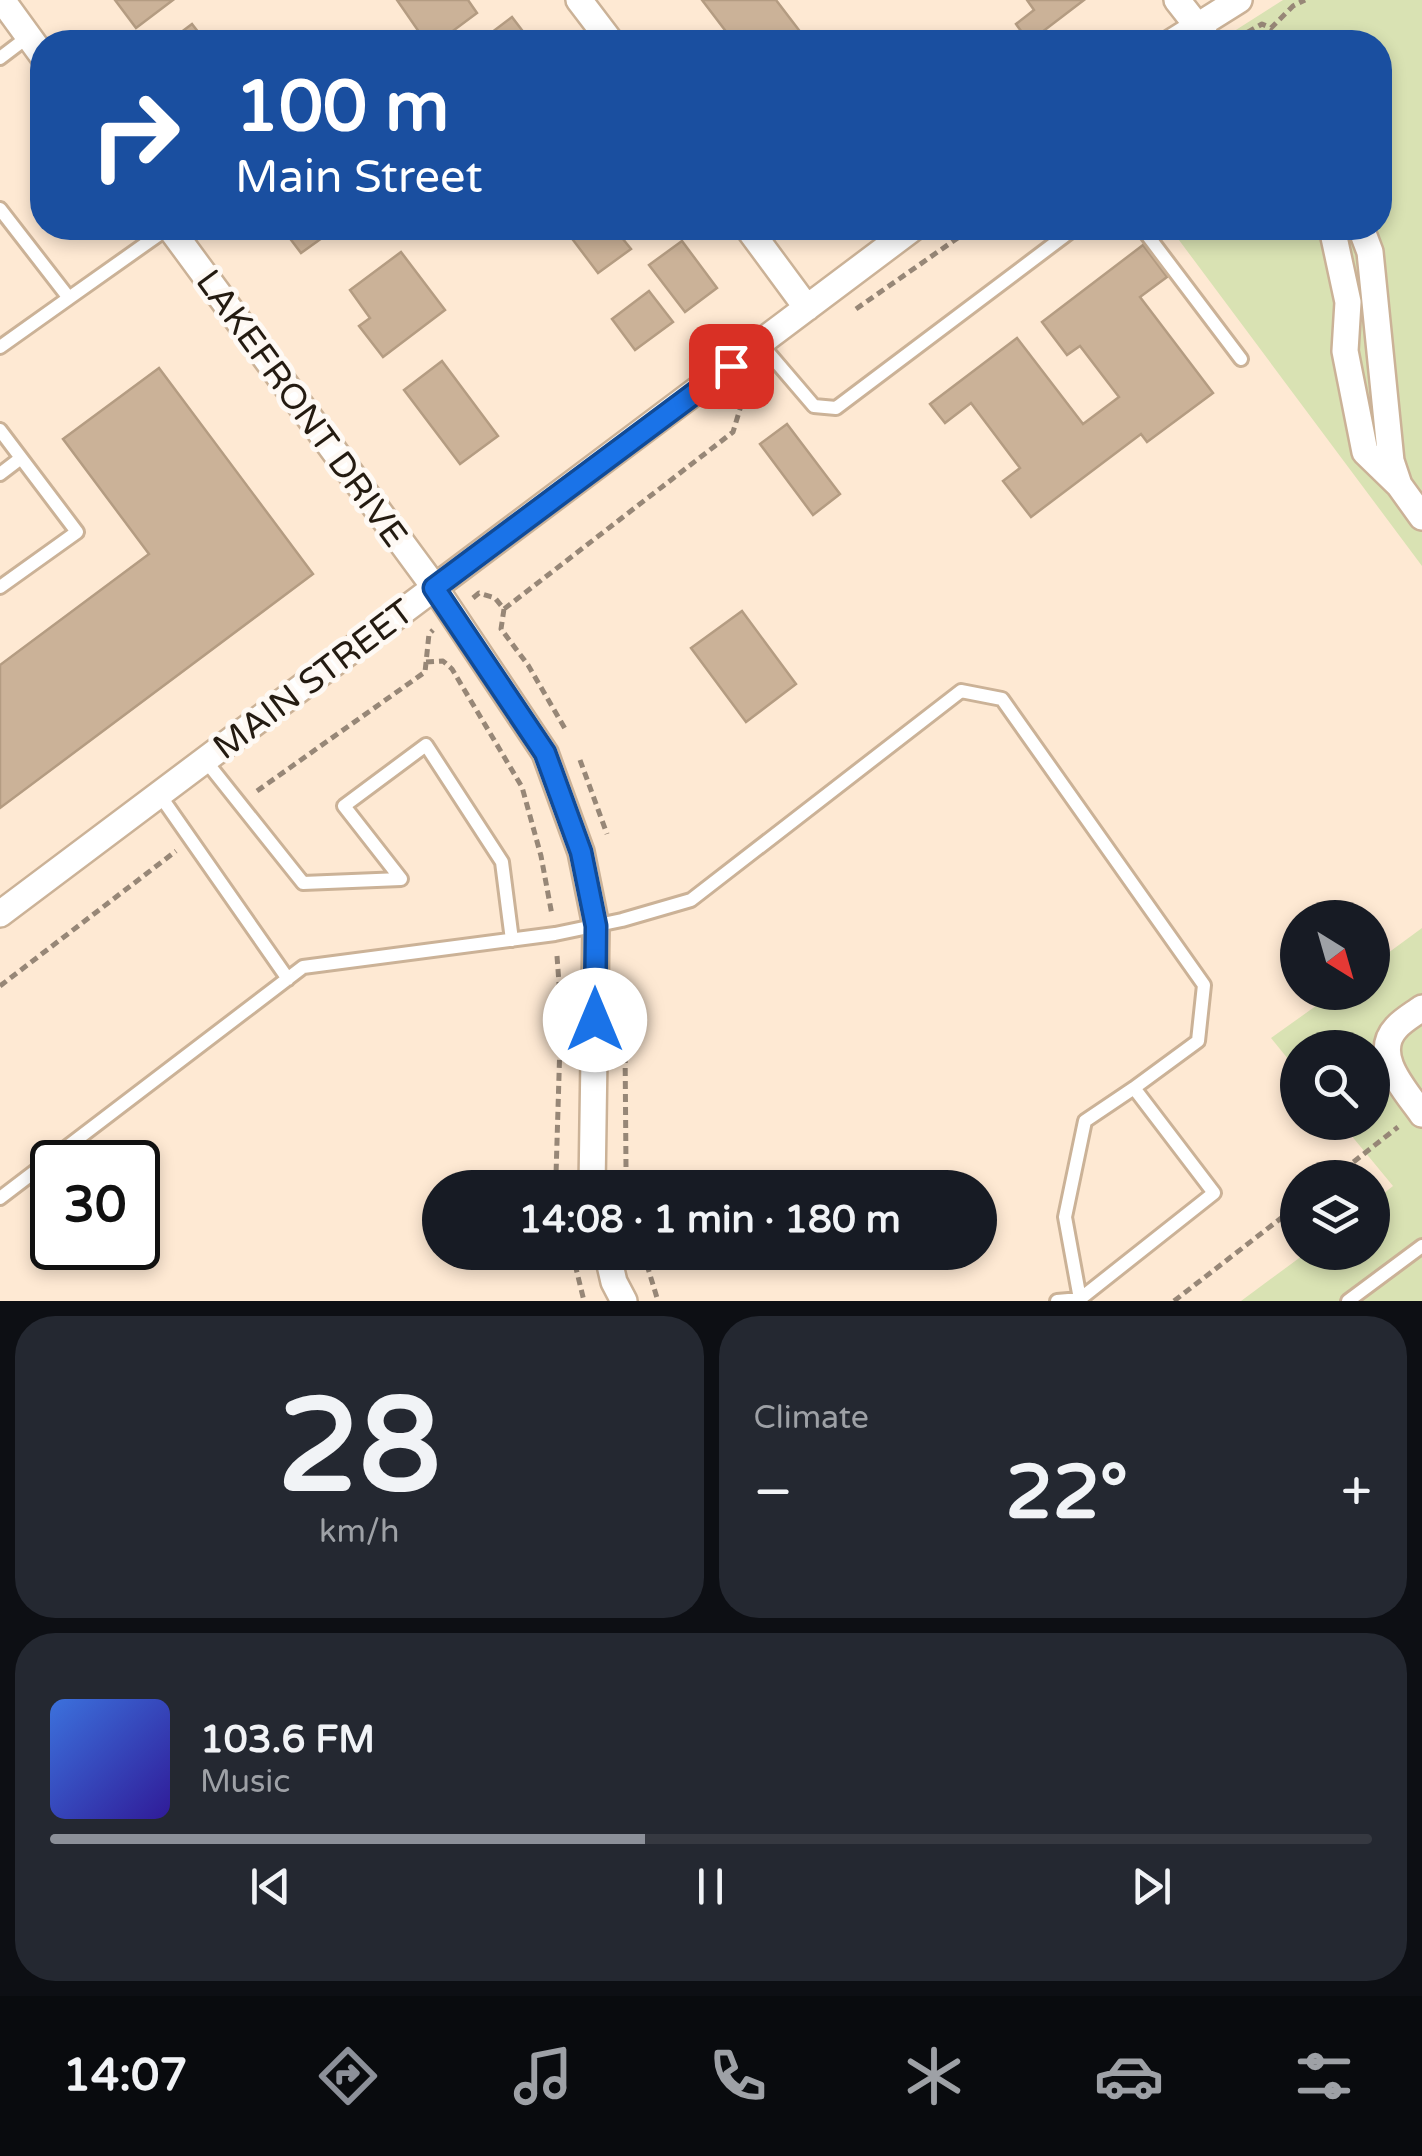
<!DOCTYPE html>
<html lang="en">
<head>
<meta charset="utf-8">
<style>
	:root { --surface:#171b24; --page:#242831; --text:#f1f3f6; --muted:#9ea1a6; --line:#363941; --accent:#8c9099 }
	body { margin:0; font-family:"Varela Round",sans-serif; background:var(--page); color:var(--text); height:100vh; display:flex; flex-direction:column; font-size:38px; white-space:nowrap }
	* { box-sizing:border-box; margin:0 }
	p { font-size:32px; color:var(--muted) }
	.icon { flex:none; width:55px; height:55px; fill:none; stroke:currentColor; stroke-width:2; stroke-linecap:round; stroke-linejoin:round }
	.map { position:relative; height:1301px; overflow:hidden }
	.drawer { display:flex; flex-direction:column; gap:15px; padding:15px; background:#0d0f14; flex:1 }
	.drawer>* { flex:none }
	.hud { position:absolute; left:30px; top:30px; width:1362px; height:210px; border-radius:40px; box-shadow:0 5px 15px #0003; background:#1a4fa0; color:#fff; overflow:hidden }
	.needle { width:65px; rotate:143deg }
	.buttons { position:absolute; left:1280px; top:900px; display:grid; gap:20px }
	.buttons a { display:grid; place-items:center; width:110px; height:110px; border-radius:50%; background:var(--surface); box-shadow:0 5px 15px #0003; font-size:50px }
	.speed { position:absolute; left:30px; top:1140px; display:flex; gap:20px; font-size:50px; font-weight:700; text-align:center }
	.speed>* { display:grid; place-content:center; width:130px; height:130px; border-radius:50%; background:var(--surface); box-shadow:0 5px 15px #0003; line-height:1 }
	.speed .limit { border:5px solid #111; border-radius:15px; background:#fff; color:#111 }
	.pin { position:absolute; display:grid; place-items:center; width:85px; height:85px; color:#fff; margin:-42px; border-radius:20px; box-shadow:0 5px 15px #0006 }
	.me { position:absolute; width:110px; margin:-55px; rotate:0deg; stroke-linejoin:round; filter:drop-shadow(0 0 8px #0008) }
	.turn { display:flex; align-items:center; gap:35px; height:210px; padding:0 40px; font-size:45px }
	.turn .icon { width:130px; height:130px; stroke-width:2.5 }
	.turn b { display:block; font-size:70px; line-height:85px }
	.big { font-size:75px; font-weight:700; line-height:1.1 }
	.drawer .card { flex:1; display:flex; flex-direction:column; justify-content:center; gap:15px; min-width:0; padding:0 35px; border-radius:40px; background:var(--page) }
	.drawer .dial { align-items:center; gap:0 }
	.dial b { font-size:130px; line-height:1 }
	.song { display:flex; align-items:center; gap:30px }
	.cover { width:120px; height:120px; border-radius:15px; background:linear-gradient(135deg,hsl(220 70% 55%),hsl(250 70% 35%)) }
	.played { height:10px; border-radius:5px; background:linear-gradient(90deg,var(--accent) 45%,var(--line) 45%) }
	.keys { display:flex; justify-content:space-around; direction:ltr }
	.heat { display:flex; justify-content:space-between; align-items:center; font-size:55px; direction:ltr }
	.drawer .tiles { flex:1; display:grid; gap:15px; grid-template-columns:1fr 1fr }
	.card:last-child { grid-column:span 2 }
	.trip { position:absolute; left:422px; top:1170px; width:575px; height:100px; border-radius:50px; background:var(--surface); box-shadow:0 5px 15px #0003; font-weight:700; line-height:100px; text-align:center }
	.dock { display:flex; height:160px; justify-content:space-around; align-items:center; background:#090b0e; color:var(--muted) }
	.dock .icon { width:70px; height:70px }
	.dock .current { color:var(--accent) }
	.dock b { font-size:45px; color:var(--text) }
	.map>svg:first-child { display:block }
</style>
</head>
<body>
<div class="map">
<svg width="1422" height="1301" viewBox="0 0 1422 1301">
	<rect width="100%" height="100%" fill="#fee9d3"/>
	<path fill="#d9e2b3" d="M1283 0H1422V566L1170 228H1380V42H1217Z
		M1422 928V1301H1241L1306 1253 1372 1252 1373 1202 1393 1186 1341 1123 1372 1122V1048H1298L1297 1070 1271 1038 1334 993 1372 992 1373 964Z"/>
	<path fill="#cbb298" stroke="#b49c82" stroke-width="2.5" d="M115 0H173L136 28Z
		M397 0H468L477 13 438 42H426Z
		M702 0H776L808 42H734Z
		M1027 0H1084L1029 42 1016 24 1034 10Z
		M512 17 531 42H479Z
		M192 24 206 42H168Z
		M282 228H336L301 253Z
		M564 228H614L631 249 598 273Z
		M682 241 717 288 685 312 649 265Z
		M1143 245 1167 277 1140 297 1213 393 1147 442 1141 434 1031 517 1003 481 1020 468 971 403 945 423 930 404 1017 338 1083 424 1119 397 1080 346 1067 355 1042 322Z
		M401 252 445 310 383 357 359 326 370 318 350 290Z
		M649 291 673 322 635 350 612 319Z
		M442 361 498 436 460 464 404 390Z
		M159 368 313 574 0 808V665L149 554 63 439Z
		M787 424 840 494 813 515 760 444Z
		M742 611 796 684 746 722 691 648Z"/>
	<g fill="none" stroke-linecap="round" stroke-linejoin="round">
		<defs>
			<path id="service" d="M0 58 29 36
				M0 209 69 298 168 228
				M1142 228 1241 359
				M761 344 814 406 836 408 1075 228
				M0 347 69 298
				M0 430 77 532 0 587
				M0 474 21 458
				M205 760 303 883 401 879 344 806 426 745 502 862 512 940
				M159 794 288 979
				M0 1198 303 967 555 934 622 920 691 900 961 691 1002 699 1204 985 1198 1041 1134 1088 1214 1193 1080 1299 1057 1301
				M1080 1299 1065 1217 1085 1121 1134 1088
				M1348 1301 1422 1246"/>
			<path id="minor" d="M2 0 42 55
				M579 0 611 42
				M1177 0 1210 42
				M1172 42 1239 0
				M170 228 435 588 545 753 581 852 596 926 592 1188
				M748 228 807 308
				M1332 228 1348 302 1345 351 1365 452 1399 485 1422 517
				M1361 228 1370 252 1391 461 1399 485
				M0 914 913 228
				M1422 1008C1414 1014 1403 1020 1396 1028 1371 1055 1406 1091 1422 1114
				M607 1252 614 1282 624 1301"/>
		</defs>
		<use href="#service" stroke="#cbb297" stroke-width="18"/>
		<use href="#minor" stroke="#cbb297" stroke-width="30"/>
		<path stroke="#978777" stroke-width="5" stroke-dasharray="8 5" stroke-linecap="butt" d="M1236 39 1262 24 1271 28 1293 6 1305 0
			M856 309 972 228
			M473 598 479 593 495 598 504 609 733 432 746 389
			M504 609 501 629 528 665 567 732
			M426 662 443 661 452 669 522 787 541 856 552 915
			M580 760 607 834
			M257 791 425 672 429 634 433 630
			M557 956 561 1010 556 1175 559 1188
			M0 986 176 851
			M625 1042 626 1168 629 1188
			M1333 1178 1398 1127
			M572 1252 584 1301
			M643 1252 658 1301
			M1174 1301 1298 1205"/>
		<use href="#service" stroke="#fff" stroke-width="12"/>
		<use href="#minor" stroke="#fff" stroke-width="25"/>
	</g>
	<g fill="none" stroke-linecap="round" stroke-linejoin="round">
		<defs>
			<path id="route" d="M595 1020 596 926 581 852 545 753 434 588 731 366"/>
		</defs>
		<use href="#route" stroke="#114b97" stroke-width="25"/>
		<use href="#route" stroke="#1a73e8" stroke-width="18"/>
	</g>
	<g text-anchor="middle" stroke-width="10" stroke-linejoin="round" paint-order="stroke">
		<g font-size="35" fill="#241b11" stroke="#fef9f4">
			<text transform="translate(302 408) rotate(54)" y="12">LAKEFRONT DRIVE</text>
			<text transform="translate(313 679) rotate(-37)" y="12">MAIN STREET</text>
		</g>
	</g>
</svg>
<div class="buttons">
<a><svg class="needle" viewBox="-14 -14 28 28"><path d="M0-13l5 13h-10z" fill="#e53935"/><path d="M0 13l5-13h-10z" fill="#9ea1a6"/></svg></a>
<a><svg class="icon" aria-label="search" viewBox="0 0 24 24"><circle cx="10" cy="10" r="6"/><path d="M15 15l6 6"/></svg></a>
<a><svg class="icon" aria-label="layers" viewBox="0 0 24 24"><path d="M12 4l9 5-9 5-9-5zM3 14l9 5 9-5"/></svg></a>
</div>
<div class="speed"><div class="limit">30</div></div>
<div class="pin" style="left:731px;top:366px;background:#d93025"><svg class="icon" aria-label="arrive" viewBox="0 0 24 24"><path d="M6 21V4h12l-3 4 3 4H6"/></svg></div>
<svg class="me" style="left:595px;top:1020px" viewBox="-20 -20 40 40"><circle r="19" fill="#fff"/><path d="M0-13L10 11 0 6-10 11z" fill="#1a73e8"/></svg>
<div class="trip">14:08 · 1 min · 180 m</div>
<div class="hud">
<div class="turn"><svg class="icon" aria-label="right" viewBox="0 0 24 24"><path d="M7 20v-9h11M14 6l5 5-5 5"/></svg><div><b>100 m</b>Main Street</div></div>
</div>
</div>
<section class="drawer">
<div class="tiles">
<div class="card dial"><b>28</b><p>km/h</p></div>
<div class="card"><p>Climate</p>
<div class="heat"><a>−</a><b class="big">22°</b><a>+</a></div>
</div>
<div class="card">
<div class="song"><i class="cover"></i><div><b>103.6 FM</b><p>Music</p></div></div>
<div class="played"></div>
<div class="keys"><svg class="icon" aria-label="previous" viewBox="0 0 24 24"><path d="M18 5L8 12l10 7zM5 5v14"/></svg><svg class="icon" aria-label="pause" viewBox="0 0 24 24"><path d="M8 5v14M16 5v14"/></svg><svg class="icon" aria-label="next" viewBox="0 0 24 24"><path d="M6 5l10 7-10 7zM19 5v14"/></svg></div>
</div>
</div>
</section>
<nav class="dock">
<b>14:07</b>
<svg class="icon current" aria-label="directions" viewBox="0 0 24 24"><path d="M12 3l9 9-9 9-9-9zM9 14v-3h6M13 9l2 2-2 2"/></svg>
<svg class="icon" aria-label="music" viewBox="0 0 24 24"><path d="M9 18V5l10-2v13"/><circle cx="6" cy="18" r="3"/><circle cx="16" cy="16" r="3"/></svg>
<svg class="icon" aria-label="phone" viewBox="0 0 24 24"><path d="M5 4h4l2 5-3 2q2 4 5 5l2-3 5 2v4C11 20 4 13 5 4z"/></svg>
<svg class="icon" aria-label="climate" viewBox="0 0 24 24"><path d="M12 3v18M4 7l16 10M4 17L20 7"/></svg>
<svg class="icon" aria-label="car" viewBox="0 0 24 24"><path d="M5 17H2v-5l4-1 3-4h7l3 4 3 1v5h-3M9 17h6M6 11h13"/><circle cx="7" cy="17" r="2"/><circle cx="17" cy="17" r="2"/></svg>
<svg class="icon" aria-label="filters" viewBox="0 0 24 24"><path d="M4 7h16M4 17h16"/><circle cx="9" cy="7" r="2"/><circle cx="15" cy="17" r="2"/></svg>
</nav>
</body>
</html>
